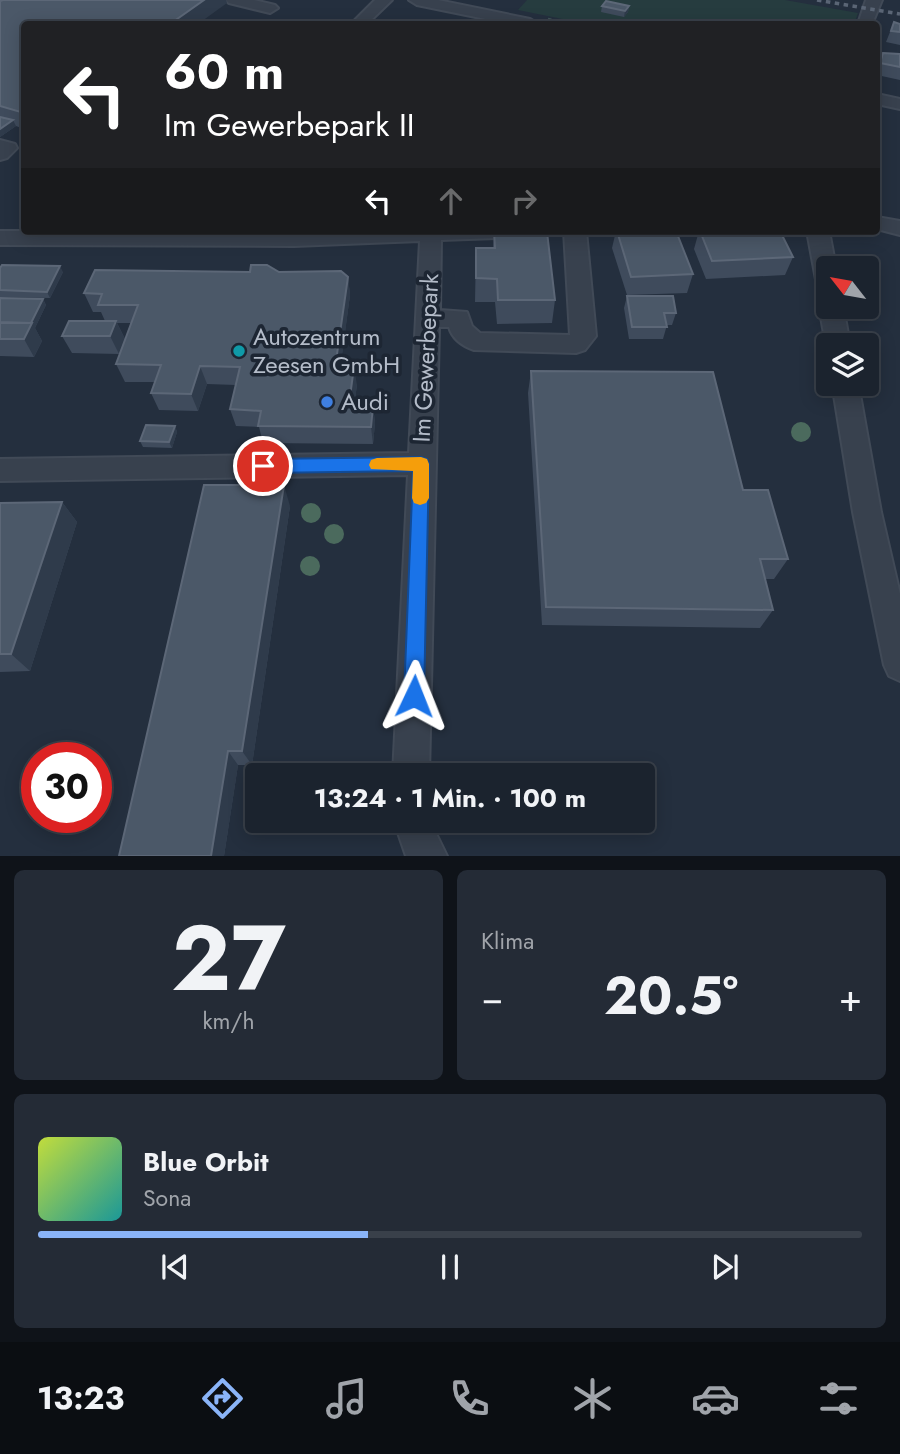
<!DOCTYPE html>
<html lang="de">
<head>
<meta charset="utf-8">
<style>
	:root { --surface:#1b232e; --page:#242b36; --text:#f1f3f6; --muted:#a0a4aa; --line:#39404a; --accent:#8ab4f8 }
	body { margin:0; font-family:Jost,sans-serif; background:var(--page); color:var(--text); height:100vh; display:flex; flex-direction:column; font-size:26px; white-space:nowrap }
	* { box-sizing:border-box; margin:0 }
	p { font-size:23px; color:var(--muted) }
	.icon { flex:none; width:38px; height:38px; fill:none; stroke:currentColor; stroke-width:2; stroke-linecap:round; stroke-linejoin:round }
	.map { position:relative; height:856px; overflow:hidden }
	.panel { display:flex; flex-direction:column; gap:14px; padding:14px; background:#0f1319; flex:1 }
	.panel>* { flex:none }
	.hud { position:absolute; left:21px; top:21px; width:859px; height:214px; border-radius:7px; box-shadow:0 4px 18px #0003,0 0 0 2px var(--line); background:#202124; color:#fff; overflow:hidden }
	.needle { width:46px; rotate:301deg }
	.controls { position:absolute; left:816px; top:256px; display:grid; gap:14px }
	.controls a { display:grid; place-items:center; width:63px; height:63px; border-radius:7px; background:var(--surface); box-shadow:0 4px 18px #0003,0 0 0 2px var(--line); font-size:35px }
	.speed { position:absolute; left:21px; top:742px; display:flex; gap:14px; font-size:35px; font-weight:700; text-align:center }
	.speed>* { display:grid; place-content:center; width:91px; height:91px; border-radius:50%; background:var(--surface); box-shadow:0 4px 18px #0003,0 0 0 2px var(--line); line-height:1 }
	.speed .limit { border:10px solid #d22; background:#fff; color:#111 }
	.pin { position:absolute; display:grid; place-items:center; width:60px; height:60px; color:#fff; margin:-30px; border:4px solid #fff; border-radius:50%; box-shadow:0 2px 7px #0007 }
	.me { position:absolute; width:77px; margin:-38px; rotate:2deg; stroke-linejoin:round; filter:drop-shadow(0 0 5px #0008) }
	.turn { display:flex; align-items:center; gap:24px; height:147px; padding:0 28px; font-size:32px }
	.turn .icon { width:91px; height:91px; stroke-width:2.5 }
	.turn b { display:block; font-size:49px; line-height:60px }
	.lanes { display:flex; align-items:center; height:66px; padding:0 28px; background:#0003; justify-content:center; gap:35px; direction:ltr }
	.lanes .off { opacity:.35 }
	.big { font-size:52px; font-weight:700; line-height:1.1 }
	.panel .widget { flex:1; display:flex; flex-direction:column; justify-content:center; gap:10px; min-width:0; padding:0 24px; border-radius:10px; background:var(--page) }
	.panel .dial { align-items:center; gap:0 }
	.dial b { font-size:91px; line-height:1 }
	.song { display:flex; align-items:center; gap:21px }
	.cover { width:84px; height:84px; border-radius:10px; background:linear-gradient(135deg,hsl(70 70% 55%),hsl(180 70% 35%)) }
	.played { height:7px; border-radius:4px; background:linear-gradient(90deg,var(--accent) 40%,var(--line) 40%) }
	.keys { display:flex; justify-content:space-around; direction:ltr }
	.heat { display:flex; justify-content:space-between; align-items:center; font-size:38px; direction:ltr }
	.panel .tiles { flex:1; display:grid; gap:14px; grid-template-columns:1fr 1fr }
	.widget:last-child { grid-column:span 2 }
	.trip { position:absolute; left:245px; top:763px; width:410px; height:70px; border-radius:7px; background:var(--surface); box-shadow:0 4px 18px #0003,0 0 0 2px var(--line); font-weight:700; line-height:70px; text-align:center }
	.tabs { display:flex; height:112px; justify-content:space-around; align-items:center; background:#0b0e12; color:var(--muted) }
	.tabs .icon { width:49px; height:49px }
	.tabs .selected { color:var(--accent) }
	.tabs b { font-size:32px; color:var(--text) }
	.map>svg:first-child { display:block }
</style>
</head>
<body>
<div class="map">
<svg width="900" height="856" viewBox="0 0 900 856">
	<rect width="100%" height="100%" fill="#242f3e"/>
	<path fill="#263c3f" d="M527 0H785L858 13 854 24H587L518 10Z"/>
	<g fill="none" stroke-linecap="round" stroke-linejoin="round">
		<defs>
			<path id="minor" d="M226 0H254L275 5 278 8 270 13 229 3Z
				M375 0H392L367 24H351Z
				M409 0H438L530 19 538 24H510L417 5Z
				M866 0H882L872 24H858Z
				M877 94 900 99V109L877 104Z
				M0 140 15 144 17 148 7 158 0 160Z
				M877 217 900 221V235L877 229Z
				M0 231H508L504 236 497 238 441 240 440 310 467 312 472 326 480 333 570 335 564 231H586L596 336 585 350 576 353 474 350C462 346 452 338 449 327H439L429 775H393L408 475 0 481V459L409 453 420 241 294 246 0 245Z
				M807 231H829L836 268H828V293L820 290 817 285Z
				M828 299V306H843L850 345H828V348L826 345 819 306 823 300Z
				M832 383H858L881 512 900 594V681L889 676 884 665 853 512Z
				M394 821H430L447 856H406Z"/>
		</defs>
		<use href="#minor" stroke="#414a57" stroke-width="4"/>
		<path stroke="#3f5557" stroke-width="2.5" stroke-dasharray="3.5 3.5" stroke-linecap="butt" d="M548 19 574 24"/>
		<use href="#minor" fill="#38414e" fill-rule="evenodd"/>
		<path stroke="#5a6575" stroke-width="3.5" stroke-dasharray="4.5 4.5" stroke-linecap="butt" d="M817 0 900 14"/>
	</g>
	<g fill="#4b6a5d">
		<circle cx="801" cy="432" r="10"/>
		<circle cx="311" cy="513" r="10"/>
		<circle cx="334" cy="534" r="10"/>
		<circle cx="310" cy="566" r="10"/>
	</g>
	<path fill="#3f4b5c" d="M3 0H226L227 3 24 24V129L16 126 0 137V1Z
		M602 6H629L628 12 624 17 601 12Z
		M894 22 900 24V45L886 42Z
		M883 53 900 54V80L877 75 878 64Z
		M494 231 555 300 552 323 497 324 495 302H475L476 248H493Z
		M616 231H676L693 274 687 293 627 295 612 248Z
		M699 231 793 257 785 275 706 279 694 249Z
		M0 268 63 272 50 298 0 297Z
		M250 272H279L348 277 350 295 341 361 357 385 354 405 373 406 375 423 373 444 263 443 259 427 236 426 230 409 236 385 207 384 198 411 159 410 151 393 155 382H125L116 364 131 323H117L125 339 119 354 72 353 62 336 105 321 101 312H93L84 293Z
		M627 296 676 313 672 325H667L663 339H629L624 308Z
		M0 298 43 299 46 305 35 328 42 341 34 357 0 356Z
		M531 371 743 490 788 559 774 579H765L773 610 760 628 542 625 528 393Z
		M175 426 177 432 172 448 143 447 140 441Z
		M62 502 77 522 30 671 0 672V503Z
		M290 506 252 765H238L224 856H119Z"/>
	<path fill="#2f3b4b" d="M204 0H226L227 3 198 24H170Z
		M629 6 628 12 624 17 625 11Z
		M13 120 16 126 0 137V129Z
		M60 266 63 272 50 298 47 292Z
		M348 277 350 295 339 379 336 361Z
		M43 299 46 305 35 328 42 341 34 357 24 339Z
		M116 321 125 339 119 354 110 336Z
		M200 366 207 384 198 411 191 394Z
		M354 367 357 385 352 422 349 404Z
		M373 406 375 423 373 444 371 427Z
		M175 426 177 432 172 448 169 442Z
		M284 485 290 506 252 765 242 751Z
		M62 502 77 522 30 671 11 654Z
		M228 751 238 765 224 856H211Z"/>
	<path fill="#4b5868" stroke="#5c6777" stroke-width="2" d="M3 0H204L170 24H24V113L0 106V1Z
		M606 1 629 6 625 11 602 6Z
		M894 22 900 24V32L891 31Z
		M883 53 900 54V67L880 63Z
		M0 117 13 120 0 129Z
		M494 231 547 232 555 300H498L497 279 476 278V248H495Z
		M617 231H676L693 274 631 277Z
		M700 231H773L782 235 793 257 712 261Z
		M2 265 60 266 47 292 0 290V268Z
		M251 265H267L279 272 341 271 348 277 336 361H349L354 367 349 404 373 406 371 427 258 426 261 411 230 409 240 367 200 366 191 394 151 393 161 365 116 364 138 305H98L102 294 84 293 95 270 250 272Z
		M627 296H673L676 313H664L667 327H632Z
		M0 298 43 299 31 323 0 322Z
		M69 321H116L110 336H62Z
		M0 323H32L24 339H0Z
		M531 371 713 372 743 490H768L788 559H760L773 610 546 607Z
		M146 425 175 426 169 442 140 441Z
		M204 485H284L242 751H228L211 856H119Z
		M62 502 11 654H0V503Z"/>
	<path fill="#1a73e8" stroke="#114b97" stroke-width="2" d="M421 457 427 459 429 464 424 696 421 703 414 706 407 703 404 696 413 471 263 473 257 471 255 466 257 461 263 459Z"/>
	<path fill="#f59e0b" d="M421 457 427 459 429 464V498L426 503 420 505 414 503 412 498 413 471 371 469 369 465 371 460 377 458Z"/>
	<circle fill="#0f9aa8" stroke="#1d2633" stroke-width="2.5" cx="239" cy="351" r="7"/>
	<circle fill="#3f7fe0" stroke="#1d2633" stroke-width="2.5" cx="327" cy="402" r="7"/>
	<g text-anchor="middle" stroke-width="7" stroke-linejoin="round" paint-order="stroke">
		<g font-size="24" fill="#b4bcc9" stroke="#1d2633" text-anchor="start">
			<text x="253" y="345">Autozentrum<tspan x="253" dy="28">Zeesen GmbH</tspan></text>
			<text x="341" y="410">Audi</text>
		</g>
		<g font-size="24" fill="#b4bcc9" stroke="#1d2633">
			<text transform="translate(426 358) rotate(-87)" y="8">Im Gewerbepark</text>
		</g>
	</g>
</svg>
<div class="controls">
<a><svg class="needle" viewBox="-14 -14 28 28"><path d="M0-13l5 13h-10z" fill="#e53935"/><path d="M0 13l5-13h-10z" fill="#a0a4aa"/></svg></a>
<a><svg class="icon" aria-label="layers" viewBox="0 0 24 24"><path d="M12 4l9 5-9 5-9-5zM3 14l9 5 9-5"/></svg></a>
</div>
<div class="speed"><div class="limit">30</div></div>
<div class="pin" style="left:263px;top:466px;background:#d93025"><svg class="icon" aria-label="arrive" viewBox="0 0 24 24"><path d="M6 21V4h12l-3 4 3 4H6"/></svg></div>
<svg class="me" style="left:414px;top:696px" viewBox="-20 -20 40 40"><path d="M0-17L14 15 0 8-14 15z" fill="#1a73e8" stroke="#fff" stroke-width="4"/></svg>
<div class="trip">13:24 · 1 Min. · 100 m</div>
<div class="hud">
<div class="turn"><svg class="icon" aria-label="left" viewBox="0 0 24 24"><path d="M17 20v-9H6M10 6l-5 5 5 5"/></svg><div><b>60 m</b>Im Gewerbepark II</div></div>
<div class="lanes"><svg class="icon" aria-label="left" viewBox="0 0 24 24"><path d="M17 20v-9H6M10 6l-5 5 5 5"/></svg><svg class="icon off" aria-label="ahead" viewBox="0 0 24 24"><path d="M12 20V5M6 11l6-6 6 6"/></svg><svg class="icon off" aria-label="right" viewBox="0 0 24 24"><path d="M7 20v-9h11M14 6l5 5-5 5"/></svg></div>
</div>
</div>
<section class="panel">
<div class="tiles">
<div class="widget dial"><b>27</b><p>km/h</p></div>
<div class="widget"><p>Klima</p>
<div class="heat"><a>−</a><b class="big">20.5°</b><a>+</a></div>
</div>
<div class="widget">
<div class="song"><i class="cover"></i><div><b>Blue Orbit</b><p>Sona</p></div></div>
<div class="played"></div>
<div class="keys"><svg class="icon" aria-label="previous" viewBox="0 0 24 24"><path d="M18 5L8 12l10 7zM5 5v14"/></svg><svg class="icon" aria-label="pause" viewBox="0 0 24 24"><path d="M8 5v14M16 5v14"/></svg><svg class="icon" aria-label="next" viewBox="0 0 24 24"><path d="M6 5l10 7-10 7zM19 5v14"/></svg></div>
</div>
</div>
</section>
<nav class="tabs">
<b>13:23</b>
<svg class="icon selected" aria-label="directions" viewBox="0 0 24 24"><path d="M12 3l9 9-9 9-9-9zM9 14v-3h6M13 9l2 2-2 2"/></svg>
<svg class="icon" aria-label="music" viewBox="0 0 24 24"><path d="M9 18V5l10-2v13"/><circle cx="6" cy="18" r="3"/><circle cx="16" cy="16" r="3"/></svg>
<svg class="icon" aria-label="phone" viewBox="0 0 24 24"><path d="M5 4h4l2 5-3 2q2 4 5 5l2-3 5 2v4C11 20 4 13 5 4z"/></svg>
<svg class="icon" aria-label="climate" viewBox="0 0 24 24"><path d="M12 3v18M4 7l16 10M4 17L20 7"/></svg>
<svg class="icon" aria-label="car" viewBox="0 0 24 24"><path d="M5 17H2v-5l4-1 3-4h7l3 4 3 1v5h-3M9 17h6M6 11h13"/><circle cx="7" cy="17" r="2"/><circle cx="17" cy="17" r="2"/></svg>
<svg class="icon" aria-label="filters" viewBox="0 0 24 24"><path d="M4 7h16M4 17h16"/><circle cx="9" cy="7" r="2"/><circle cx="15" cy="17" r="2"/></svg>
</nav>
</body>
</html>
